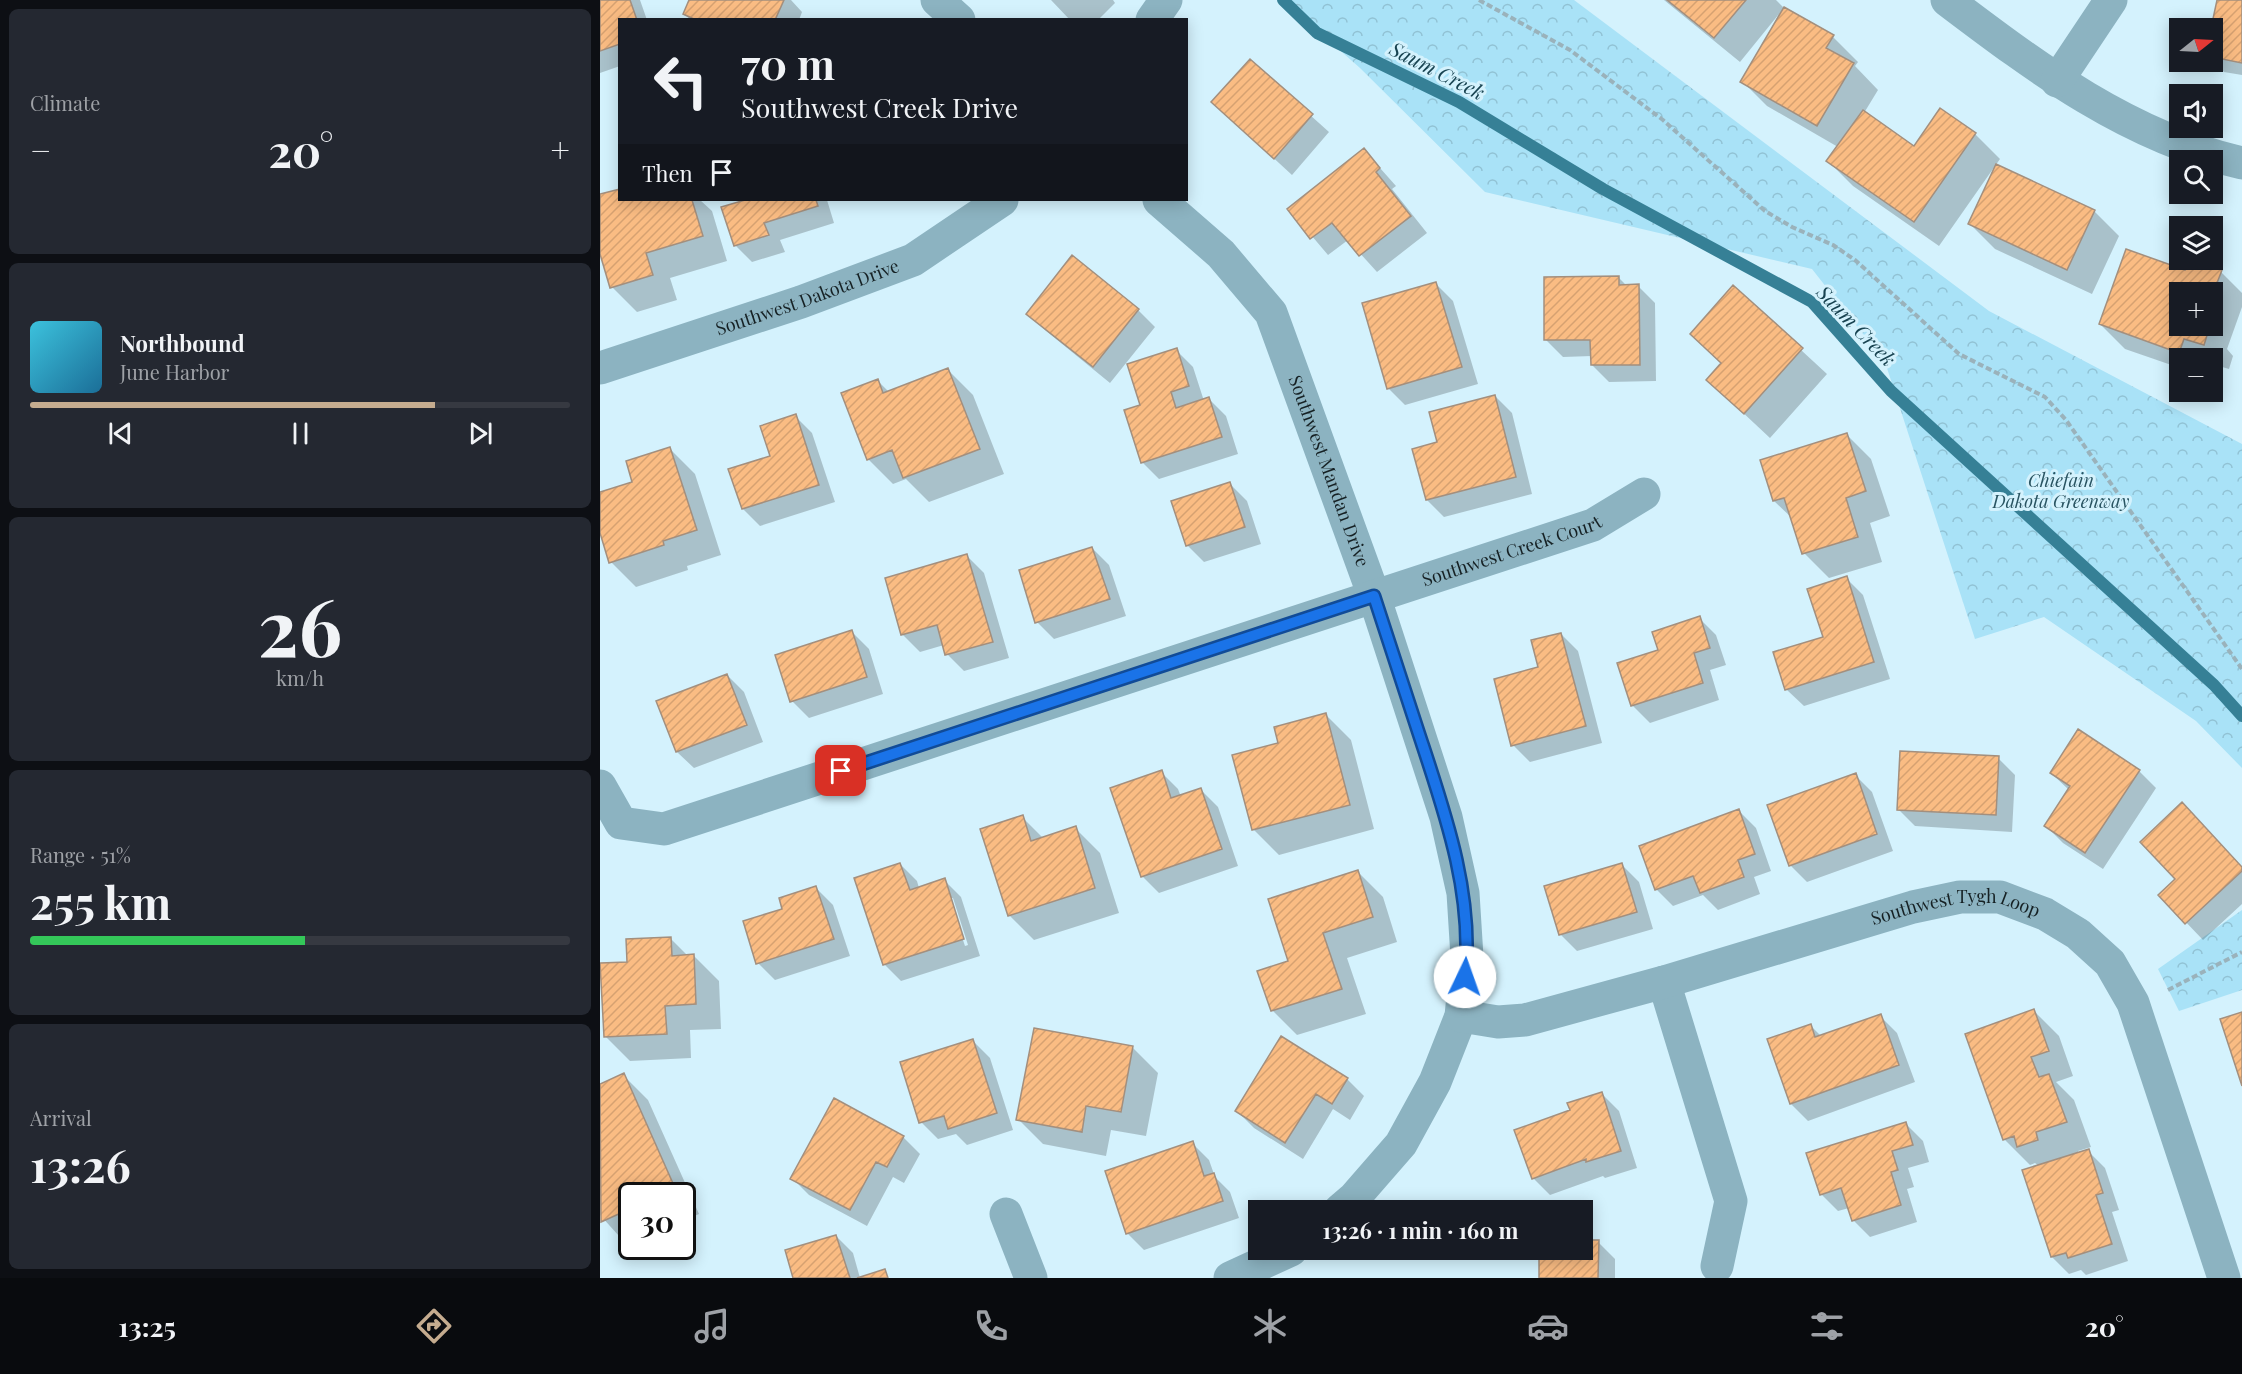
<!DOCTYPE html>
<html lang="en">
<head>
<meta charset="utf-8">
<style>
	:root { --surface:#171b24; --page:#242831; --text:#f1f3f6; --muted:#9ea1a6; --line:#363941; --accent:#c5ac8f }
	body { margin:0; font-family:"Playfair Display",serif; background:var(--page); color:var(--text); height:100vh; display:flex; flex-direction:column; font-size:22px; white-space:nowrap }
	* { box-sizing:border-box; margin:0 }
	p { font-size:20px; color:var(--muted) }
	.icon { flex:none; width:33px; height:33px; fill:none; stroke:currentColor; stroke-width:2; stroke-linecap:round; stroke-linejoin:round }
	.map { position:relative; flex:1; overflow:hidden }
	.details { display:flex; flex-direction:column; gap:9px; padding:9px; background:#0d0f14; width:600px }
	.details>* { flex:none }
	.top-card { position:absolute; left:18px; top:18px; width:570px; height:183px; border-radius:0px; box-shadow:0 3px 15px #0003; background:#171b24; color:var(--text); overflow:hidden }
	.needle { width:39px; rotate:72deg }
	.fabs { position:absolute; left:1569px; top:18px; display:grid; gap:12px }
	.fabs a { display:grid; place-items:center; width:54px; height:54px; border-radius:0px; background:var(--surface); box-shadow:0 3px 15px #0003; font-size:30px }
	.speed { position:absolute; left:18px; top:1182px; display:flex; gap:12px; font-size:30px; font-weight:700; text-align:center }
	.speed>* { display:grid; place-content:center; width:78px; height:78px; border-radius:50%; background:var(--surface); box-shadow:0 3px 15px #0003; line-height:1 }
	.speed .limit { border:3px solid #111; border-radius:9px; background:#fff; color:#111 }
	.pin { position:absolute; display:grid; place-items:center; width:51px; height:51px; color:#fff; margin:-26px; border-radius:12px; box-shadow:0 3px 9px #0006 }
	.me { position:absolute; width:66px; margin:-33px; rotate:3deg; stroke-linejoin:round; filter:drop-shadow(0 0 4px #0008) }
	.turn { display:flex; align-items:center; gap:21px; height:126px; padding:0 24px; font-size:27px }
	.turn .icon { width:78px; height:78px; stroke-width:2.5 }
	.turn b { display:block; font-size:42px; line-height:51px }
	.then { display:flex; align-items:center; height:57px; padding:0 24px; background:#0003; gap:12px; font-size:22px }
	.big { font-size:45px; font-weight:700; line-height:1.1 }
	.details .tile { flex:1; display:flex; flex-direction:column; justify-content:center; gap:9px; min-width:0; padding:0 21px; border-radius:9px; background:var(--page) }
	.details .dial { align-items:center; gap:0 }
	.dial b { font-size:78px; line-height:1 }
	.song { display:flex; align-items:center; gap:18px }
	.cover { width:72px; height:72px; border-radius:9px; background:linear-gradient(135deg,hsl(190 70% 55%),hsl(200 70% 35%)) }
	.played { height:6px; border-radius:3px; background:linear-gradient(90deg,var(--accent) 75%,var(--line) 75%) }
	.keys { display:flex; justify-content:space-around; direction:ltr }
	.heat { display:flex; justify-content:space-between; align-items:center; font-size:33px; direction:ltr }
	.charge { height:9px; border-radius:4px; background:linear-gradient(90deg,#34c759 51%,var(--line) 0) }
	.trip { position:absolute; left:648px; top:1200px; width:345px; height:60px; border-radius:0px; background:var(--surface); box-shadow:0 3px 15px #0003; font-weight:700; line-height:60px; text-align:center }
	.menu { display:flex; height:96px; justify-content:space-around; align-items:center; background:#090b0e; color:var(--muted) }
	.menu .icon { width:42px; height:42px }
	.menu .on { color:var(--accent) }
	.menu b { font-size:27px; color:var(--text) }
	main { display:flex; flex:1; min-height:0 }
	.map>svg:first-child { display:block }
</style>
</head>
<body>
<main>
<section class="details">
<div class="tile"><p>Climate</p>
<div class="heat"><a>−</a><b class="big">20°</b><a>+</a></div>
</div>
<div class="tile">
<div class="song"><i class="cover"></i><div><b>Northbound</b><p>June Harbor</p></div></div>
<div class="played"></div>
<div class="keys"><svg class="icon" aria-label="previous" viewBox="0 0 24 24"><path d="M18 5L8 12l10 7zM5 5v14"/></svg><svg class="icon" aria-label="pause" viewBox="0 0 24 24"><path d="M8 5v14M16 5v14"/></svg><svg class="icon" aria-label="next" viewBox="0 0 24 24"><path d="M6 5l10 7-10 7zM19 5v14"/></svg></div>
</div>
<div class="tile dial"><b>26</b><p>km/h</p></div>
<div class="tile"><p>Range · 51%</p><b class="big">255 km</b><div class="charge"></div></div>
<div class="tile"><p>Arrival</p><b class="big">13:26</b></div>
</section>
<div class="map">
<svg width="1642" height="1278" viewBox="0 0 1642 1278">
	<defs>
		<pattern id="park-crowns" width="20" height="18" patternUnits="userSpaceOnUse" patternTransform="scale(1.5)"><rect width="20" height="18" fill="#a9e2f7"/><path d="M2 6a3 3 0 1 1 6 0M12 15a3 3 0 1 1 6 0" fill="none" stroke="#91c2d4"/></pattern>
		<pattern id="building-hatch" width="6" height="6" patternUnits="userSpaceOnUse" patternTransform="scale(1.5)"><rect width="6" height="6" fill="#fabc83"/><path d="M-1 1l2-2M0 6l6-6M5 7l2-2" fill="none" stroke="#d6a171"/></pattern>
	</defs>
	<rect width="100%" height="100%" fill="#d4f2fd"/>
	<path fill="url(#park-crowns)" d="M683 0H974L1389 311 1642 444V768L1596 721 1444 617 1375 639 1285 362 1212 269 885 192 760 68Z
		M1642 910V990L1579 1011 1558 969Z"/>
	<path fill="#0003" fill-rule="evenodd" d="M0 0H40L47 20H20V66L0 73Z
		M90 0H191L202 12 199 20H90L84 13Z
		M451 0H513L515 3 498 20H470Z
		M1064 0H1176L1184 8 1233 37 1258 62 1255 66 1278 90 1264 113 1315 148 1375 134 1400 159 1395 166 1494 211 1519 236 1492 294 1395 249 1370 224 1395 166 1339 246 1253 186 1228 161 1238 147 1167 106 1142 81 1179 14 1140 62Z
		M1619 0 1642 2V75L1624 72 1612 60V28Z
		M650 61 729 132 692 175 613 102Z
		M764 150 796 186 792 189 827 233 777 272 748 240 728 255 689 209Z
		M0 196 20 200H100L112 211 127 261 70 278 77 300 37 312 12 287 0 249Z
		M150 200H227L234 223 180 240 185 252 152 262 135 245 123 208Z
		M1586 272H1621L1642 293V307L1627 349 1633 356 1629 369 1612 364V358H1580V368L1525 349 1500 324ZM1580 292H1612V326H1580Z
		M1019 278 1027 286H1038L1055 303 1056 381 1009 382 992 365V356L963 357 946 340Z
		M836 284 853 301 878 384 805 405 788 388Z
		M1133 287 1227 374 1170 438 1108 380 1122 364Z
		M538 310 555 327 510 383 445 330 428 314Z
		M576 350 593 367 604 401 609 399 626 416 638 454 559 479 542 462Z
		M348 370 373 395 404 474 329 502 306 479 293 484 268 459 278 381 289 392Z
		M895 396 912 413 932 494 844 517 827 500 839 444Z
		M195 416 212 433 235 502 160 526 143 509Z
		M1246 434 1271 459 1290 516 1270 523 1282 562 1229 578 1204 553 1193 519 1174 501Z
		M70 449 95 474 121 555 87 566 88 570 36 587 11 562 0 528V494L34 483Z
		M630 484 647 501 661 544 604 562 587 545Z
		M492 548 509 565 526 616 454 639 437 622Z
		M367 556 384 573 409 658 364 671 347 654 344 645 320 652 303 635Z
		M1246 578 1263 595 1290 679 1204 706 1187 690 1225 638Z
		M1099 618 1116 635 1126 665 1110 670 1119 700 1050 723 1033 706 1019 664 1059 651Z
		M252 632 269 649 283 694 209 718 192 701Z
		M961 634 978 651 1002 743 930 762 913 745 940 668Z
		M127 675 144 692 163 742 94 768 77 752Z
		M726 715 751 740 774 829 679 855 654 830 634 756 680 744Z
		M1398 758 1415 775 1412 832 1315 826 1298 809Z
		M1539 771 1556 788 1503 869 1463 843 1446 826 1469 790 1451 773Z
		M561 772 578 789 581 797 601 790 618 807 638 866 559 893 542 876Z
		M1255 775 1272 792 1293 851 1207 882 1190 865Z
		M1139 811 1156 828 1171 871 1154 877 1160 894 1118 910 1103 895 1073 906 1056 889Z
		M422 817 443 838 475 828 500 853 519 913 434 940 409 915Z
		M300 864 317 881 319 888 344 880 361 897 380 956 301 981 284 964ZM349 898H353L368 945 365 946Z
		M1022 865 1039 882 1053 929 977 951 960 934Z
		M1642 867V904L1603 940 1560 895 1577 879Z
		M758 872 783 897 797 942 747 958 766 1014 697 1035 672 1010 690 962Z
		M216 888 233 905 250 956 175 980 158 963 184 910Z
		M70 938 88 956H94L119 981 121 1029 90 1030 91 1058 30 1061 5 1036 29 963Z
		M1434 1011 1459 1036 1473 1076 1456 1082 1474 1100 1491 1147 1478 1151 1479 1154 1488 1151 1505 1168 1519 1210 1512 1212 1528 1261 1486 1275 1481 1270 1469 1274 1452 1257 1439 1166 1435 1163 1430 1165 1405 1140 1367 1035Z
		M1280 1016 1297 1033 1315 1082 1208 1121 1191 1104 1211 1026 1221 1036Z
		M681 1038 747 1079 764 1096 750 1120 733 1109 703 1159 654 1128 637 1111Z
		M373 1041 390 1058 413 1130 367 1145 356 1134 338 1139 321 1122Z
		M533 1048 558 1073 546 1136 511 1130 506 1156 443 1144 418 1119Z
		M23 1075 48 1100 99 1214 82 1221V1196H32V1244L28 1246 0 1215V1085Z
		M1002 1094 1019 1111 1037 1168 1005 1178 1003 1176 950 1195 933 1178 971 1111Z
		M1306 1124 1323 1141 1329 1162 1308 1168 1314 1187 1307 1189 1317 1222 1270 1237 1253 1220 1249 1208 1238 1211 1221 1194Z
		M303 1137 320 1154 304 1183 293 1177 267 1226 209 1195 192 1178Z
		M592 1143 609 1160 615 1177 630 1192 639 1218 544 1250 527 1233Z
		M236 1236 253 1253 260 1278H195Z
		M998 1242 1015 1259V1278H941V1250H982Z"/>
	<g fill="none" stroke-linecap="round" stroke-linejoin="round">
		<path stroke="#368096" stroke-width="12" d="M683 0 717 33 859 102 1003 189 1212 302 1291 391 1614 685 1642 716"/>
	</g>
	<path fill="url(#building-hatch)" stroke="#a38f7e" stroke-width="1.5" d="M0 0H30L37 20H20V44L0 51Z
		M89 0H184L175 20H96L83 14Z
		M1067 0H1146L1114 38Z
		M1617 0H1642V63L1612 57 1611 28Z
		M1184 7 1234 35 1226 48 1254 63 1217 126 1140 82Z
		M650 59 713 114 674 159 611 102Z
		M1340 108 1376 133 1314 222 1226 161 1263 110 1314 146Z
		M764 148 780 168 776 172 811 216 759 256 732 223 710 239 687 209Z
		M1396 164 1495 210 1467 270 1368 224Z
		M20 189V200H92L103 236 46 253 53 275 10 288 0 254V194Z
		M145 200H216L218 206 164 223 169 235 134 246 121 207Z
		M1526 249 1585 270 1589 260H1592L1622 270 1612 296V292H1580V326H1602L1609 329 1604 345 1584 339 1579 353 1499 324Z
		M472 255 539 309 493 367 426 314Z
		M1019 276V285L1039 284 1040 365H991L990 340H944V277Z
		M836 282 862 367 787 389 762 303Z
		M1133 285 1203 348 1144 414 1106 380 1121 363 1090 334Z
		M577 348 589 386 571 392 576 408 609 397 622 437 541 463 524 410 540 405 527 364Z
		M348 368 380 449 303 478 292 450 267 460 241 393 278 379 283 393Z
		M895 395 916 477 826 500 812 449 837 442 829 412Z
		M196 414 219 485 142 509 128 469 170 456 160 426Z
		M1247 433 1266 491 1246 498 1258 537 1202 554 1184 498 1173 501 1160 460Z
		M70 447 97 530 63 541 64 545 9 563 0 533V492L32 482 26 461Z
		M630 482 645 527 586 546 571 501Z
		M492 547 510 599 435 623 419 570Z
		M367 554 393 642 345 655 337 625 301 635 285 578Z
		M1247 576 1274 662 1185 690 1173 652 1223 637 1207 589Z
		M1100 616 1110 648 1094 653 1103 683 1031 706 1017 663 1058 650 1052 632Z
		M252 630 267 677 190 702 175 655Z
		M961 633 986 726 911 746 894 679 938 667 931 640Z
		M127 674 147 725 76 752 56 701Z
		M726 713 750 805 652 830 632 755 678 743 674 727Z
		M1478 729 1540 770 1485 853 1444 826 1470 786 1450 773Z
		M1300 751 1399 756 1396 815 1297 810Z
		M562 770 571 798 601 788 622 849 541 877 510 788Z
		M1256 773 1277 834 1189 866 1167 805Z
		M1582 802 1642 867V871L1585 924 1558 895 1575 879 1540 842Z
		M1139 809 1155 854 1138 860 1144 877 1100 893 1093 876 1055 890 1039 846Z
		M423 815 431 841 476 826 495 888 408 916 380 829Z
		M300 863 310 890 345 878 364 939 283 965 254 878Z
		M1022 863 1037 912 959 935 944 886Z
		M758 870 773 917 723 933 742 989 671 1011 657 971 688 961 668 899Z
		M216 886 234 939 156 964 143 921 182 909 179 898Z
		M71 937 72 956 94 954 96 1004 65 1006 67 1034 4 1037 0 963 27 962 26 939Z
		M1434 1009 1449 1051 1431 1057 1439 1077 1449 1074 1467 1122 1436 1132 1438 1140 1417 1147 1414 1136 1403 1140 1365 1034Z
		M1642 1012V1086L1620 1019Z
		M1281 1014 1299 1065 1190 1104 1167 1039 1211 1024 1215 1037Z
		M434 1028 533 1046 521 1112 486 1106 482 1132 416 1120Z
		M681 1036 748 1078 732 1104 716 1094 685 1143 635 1111Z
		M373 1039 397 1113 348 1129 344 1116 319 1123 300 1062Z
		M24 1073 75 1188 59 1196H32V1208L1 1222 0 1084Z
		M1002 1092 1021 1151 986 1162V1159L932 1179 914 1130 970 1110 967 1103Z
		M234 1098 304 1136 287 1167 276 1162 250 1210 190 1179Z
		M1306 1122 1313 1145 1292 1151 1298 1170 1291 1172 1301 1205 1252 1221 1241 1188 1220 1195 1206 1153Z
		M593 1141 604 1176 614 1173 623 1201 526 1234 505 1171Z
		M1489 1149 1503 1193 1496 1195 1512 1244 1468 1258 1466 1253 1451 1257 1422 1170Z
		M236 1235 250 1278H193L185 1250Z
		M982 1240H999L998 1278H939V1250H982Z
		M285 1269 288 1278H257Z"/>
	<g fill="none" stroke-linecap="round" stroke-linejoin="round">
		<path stroke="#9ab2bb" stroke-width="4" stroke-dasharray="6 3" stroke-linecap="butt" d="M879 0 970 50 1063 120 1165 211 1192 227 1233 245 1255 260 1359 354 1445 397 1466 420 1642 669
			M1568 990 1642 952"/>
		<g stroke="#8cb3c1" stroke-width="33">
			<path d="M337 0 359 20"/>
			<path d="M1347 0C1438 69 1529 137 1642 163"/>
			<path d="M552 20 566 0"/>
			<path d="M1457 81 1511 0"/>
			<path id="s1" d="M559 200 621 254 671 313 774 596 846 817 863 893 867 957 861 1016 835 1082 801 1144 754 1198 740 1210"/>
			<path id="s2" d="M0 368 201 302 313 260 402 200"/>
			<path id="s3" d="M0 786 21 823 64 829 993 525 1044 494"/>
			<path d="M1064 982 1131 1201 1117 1266"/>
			<path id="s4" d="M861 1016 898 1022 925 1020 1064 982 1313 907 1360 897H1400L1445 914 1478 934 1510 963 1533 1003 1624 1278"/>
			<path d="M406 1214 431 1278"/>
			<path d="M630 1278 691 1250"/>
		</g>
	</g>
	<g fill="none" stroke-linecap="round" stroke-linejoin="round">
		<defs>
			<path id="route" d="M241 771 774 596C789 641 803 686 818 731 844 810 874 893 865 977"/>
		</defs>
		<use href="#route" stroke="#114b97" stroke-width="15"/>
		<use href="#route" stroke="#1a73e8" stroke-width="10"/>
	</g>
	<g text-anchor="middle" stroke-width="6" stroke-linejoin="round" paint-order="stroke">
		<g font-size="18" fill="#162124" stroke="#d4f2fd">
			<text dy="6" stroke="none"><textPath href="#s2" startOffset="219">Southwest Dakota Drive</textPath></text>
			<text dy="6" stroke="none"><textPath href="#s1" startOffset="328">Southwest Mandan Drive</textPath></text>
			<text dy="6" stroke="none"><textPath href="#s3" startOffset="978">Southwest Creek Court</textPath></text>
			<text dy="6" stroke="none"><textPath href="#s4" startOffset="512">Southwest Tygh Loop</textPath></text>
		</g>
		<g font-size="18" font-style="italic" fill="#295462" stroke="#d4f2fd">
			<text x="1461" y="487">Chiefain<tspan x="1461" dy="21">Dakota Greenway</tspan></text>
		</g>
		<g font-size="20" font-style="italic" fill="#184351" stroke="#d4f2fd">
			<text transform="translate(837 71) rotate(27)" y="7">Saum Creek</text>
			<text transform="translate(1256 326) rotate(46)" y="7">Saum Creek</text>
		</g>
	</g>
</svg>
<div class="fabs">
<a><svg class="needle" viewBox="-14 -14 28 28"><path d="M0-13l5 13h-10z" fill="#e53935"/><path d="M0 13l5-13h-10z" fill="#9ea1a6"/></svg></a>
<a><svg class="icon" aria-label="sound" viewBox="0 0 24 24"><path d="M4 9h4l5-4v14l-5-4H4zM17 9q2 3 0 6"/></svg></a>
<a><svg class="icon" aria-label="search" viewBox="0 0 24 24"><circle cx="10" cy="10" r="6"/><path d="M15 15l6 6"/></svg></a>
<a><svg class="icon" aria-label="layers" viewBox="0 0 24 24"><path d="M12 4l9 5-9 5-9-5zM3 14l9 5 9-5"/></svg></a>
<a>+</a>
<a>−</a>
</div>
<div class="speed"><div class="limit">30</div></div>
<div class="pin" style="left:241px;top:771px;background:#d93025"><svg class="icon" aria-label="arrive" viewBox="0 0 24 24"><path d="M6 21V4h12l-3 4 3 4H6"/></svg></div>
<svg class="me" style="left:865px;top:977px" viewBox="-20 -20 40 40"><circle r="19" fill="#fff"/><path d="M0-13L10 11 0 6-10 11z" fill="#1a73e8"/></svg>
<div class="trip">13:26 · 1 min · 160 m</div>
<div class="top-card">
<div class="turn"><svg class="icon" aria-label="left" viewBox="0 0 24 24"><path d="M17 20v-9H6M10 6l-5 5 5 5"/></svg><div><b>70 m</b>Southwest Creek Drive</div></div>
<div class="then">Then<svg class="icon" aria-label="arrive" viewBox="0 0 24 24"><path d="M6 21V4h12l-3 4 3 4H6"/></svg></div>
</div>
</div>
</main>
<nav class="menu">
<b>13:25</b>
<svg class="icon on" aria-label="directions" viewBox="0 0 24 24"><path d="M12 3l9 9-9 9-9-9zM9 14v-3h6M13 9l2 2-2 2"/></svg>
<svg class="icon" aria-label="music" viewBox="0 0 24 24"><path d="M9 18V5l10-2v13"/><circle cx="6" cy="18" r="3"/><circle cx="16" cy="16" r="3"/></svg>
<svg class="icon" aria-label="phone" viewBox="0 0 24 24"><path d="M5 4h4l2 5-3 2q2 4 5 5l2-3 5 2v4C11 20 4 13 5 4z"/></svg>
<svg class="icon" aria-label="climate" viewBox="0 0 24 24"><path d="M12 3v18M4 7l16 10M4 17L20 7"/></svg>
<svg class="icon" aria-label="car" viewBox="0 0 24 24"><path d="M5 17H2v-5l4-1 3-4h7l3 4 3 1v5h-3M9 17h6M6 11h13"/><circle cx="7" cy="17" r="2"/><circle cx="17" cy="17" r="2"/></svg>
<svg class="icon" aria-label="filters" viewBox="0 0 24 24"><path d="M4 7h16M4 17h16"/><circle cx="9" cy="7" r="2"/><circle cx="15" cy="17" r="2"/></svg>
<b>20°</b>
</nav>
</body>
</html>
